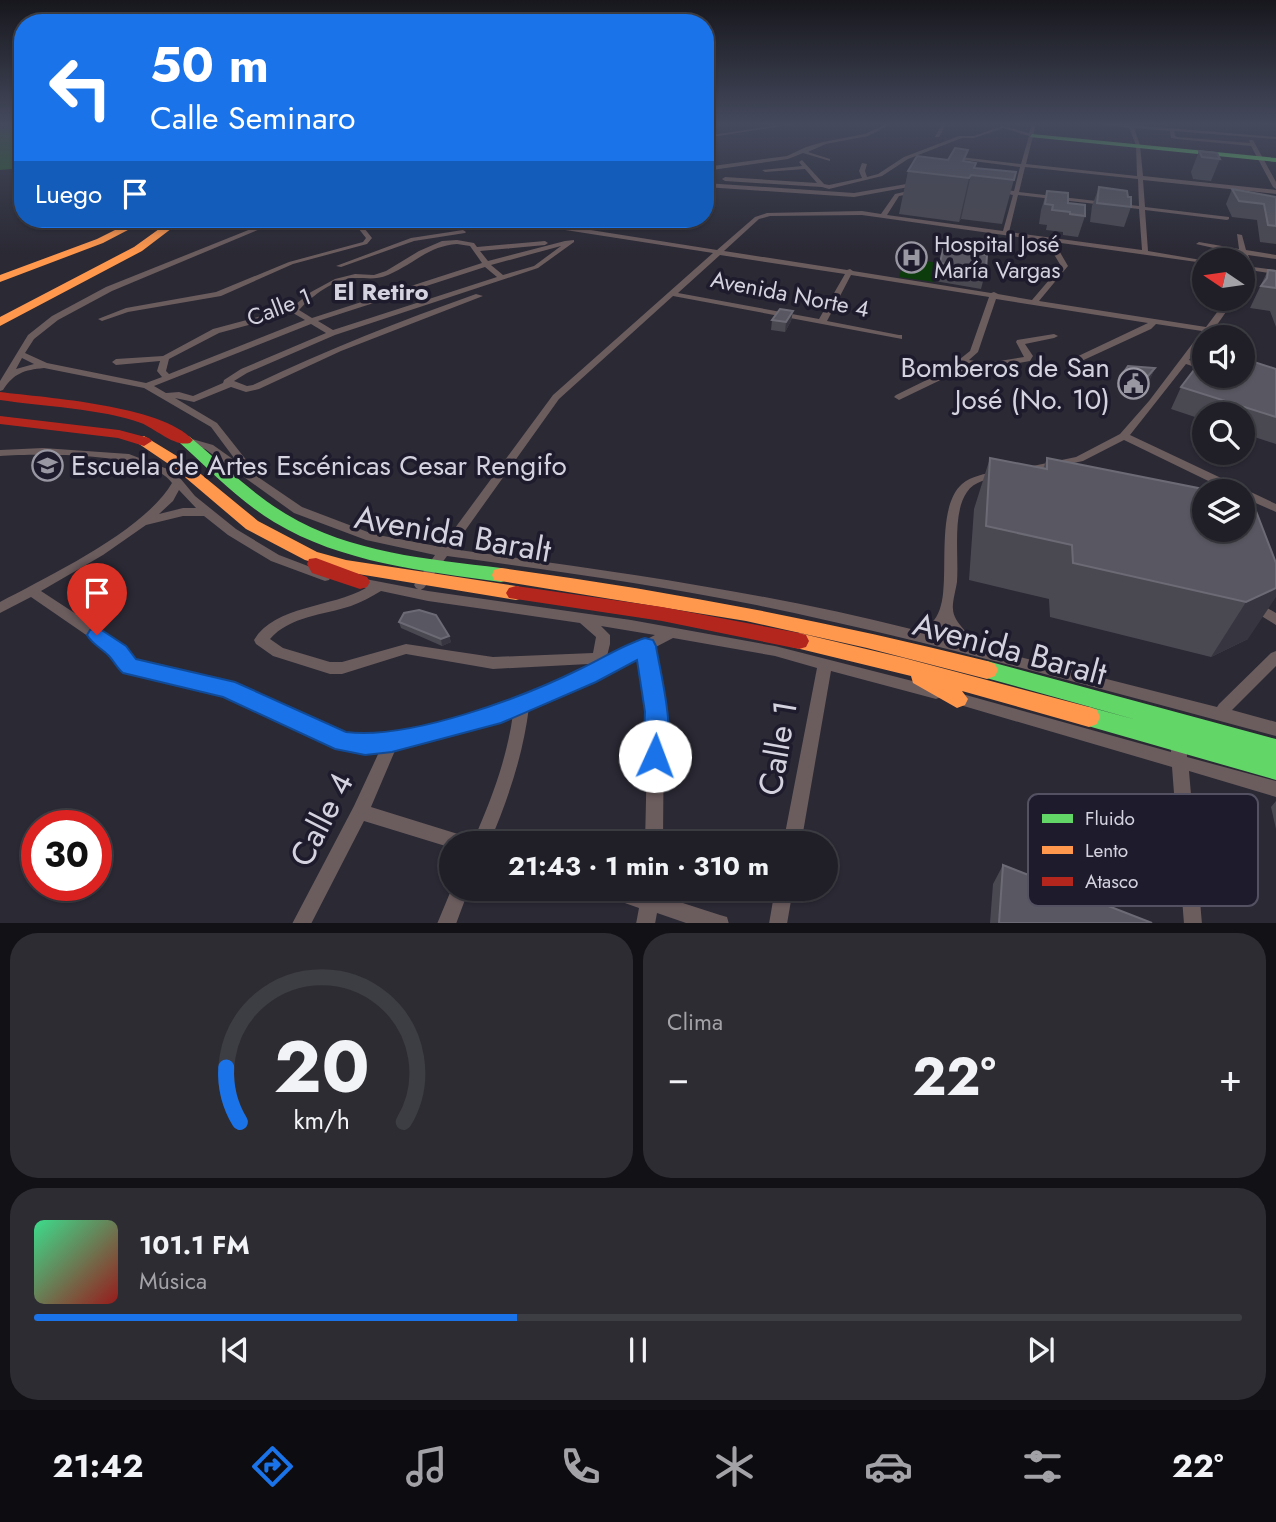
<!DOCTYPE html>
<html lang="es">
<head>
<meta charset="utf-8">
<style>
	:root { --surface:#201f27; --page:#2d2c33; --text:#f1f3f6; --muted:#a2a2a7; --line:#3d3d44; --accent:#1a73e8 }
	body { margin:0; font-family:Jost,sans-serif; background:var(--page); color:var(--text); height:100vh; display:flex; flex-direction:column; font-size:26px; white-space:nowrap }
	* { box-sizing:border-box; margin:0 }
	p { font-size:23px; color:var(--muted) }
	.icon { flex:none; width:38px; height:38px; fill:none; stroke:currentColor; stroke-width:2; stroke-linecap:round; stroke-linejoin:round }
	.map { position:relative; height:923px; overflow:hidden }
	.panel { display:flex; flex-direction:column; gap:10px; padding:10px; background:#121115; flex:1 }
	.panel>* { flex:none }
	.guide { position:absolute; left:14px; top:14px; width:700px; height:214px; border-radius:28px; box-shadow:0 2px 5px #0004,0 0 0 2px var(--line); background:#1a73e8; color:#fff; overflow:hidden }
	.needle { width:46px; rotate:283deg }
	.buttons { position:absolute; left:1192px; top:248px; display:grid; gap:14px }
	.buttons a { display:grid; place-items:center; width:63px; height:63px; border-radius:50%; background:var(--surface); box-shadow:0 2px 5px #0004,0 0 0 2px var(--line); font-size:35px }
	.speed { position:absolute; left:21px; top:810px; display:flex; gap:14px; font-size:35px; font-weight:700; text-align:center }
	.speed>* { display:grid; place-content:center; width:91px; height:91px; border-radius:50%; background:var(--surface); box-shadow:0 2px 5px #0004,0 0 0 2px var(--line); line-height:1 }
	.speed .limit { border:10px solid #d22; background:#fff; color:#111 }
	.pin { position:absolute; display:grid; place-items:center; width:60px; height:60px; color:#fff; margin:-72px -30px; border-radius:50% 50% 50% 0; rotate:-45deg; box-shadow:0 0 7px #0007 }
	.pin .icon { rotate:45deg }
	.me { position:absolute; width:77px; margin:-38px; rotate:2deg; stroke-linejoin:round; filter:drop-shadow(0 0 5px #0008) }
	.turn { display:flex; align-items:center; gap:24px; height:147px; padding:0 21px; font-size:32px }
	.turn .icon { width:91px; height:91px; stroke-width:2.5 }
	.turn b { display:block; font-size:49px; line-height:60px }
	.then { display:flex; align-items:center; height:66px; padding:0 21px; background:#0003; gap:14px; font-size:26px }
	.big { font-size:52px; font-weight:700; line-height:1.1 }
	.panel .tile { flex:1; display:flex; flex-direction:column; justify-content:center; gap:10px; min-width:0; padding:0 24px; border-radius:28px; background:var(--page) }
	.panel .dial { align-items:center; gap:0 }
	.dial svg { height:182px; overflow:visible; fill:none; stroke:var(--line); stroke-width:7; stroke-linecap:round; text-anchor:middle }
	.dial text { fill:var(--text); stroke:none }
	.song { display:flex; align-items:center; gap:21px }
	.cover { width:84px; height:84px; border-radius:10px; background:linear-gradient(135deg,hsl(150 70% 55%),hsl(0 70% 35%)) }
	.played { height:7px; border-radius:4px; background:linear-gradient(90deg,var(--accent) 40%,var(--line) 40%) }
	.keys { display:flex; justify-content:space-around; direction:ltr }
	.heat { display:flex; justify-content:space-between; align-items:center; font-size:38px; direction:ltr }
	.panel .tiles { flex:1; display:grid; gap:10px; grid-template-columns:1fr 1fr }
	.tile:last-child { grid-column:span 2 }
	.trip { position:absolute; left:439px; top:831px; width:399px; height:70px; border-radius:35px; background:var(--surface); box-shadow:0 2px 5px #0004,0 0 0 2px var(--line); font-weight:700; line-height:70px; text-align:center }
	.tab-bar { display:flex; height:112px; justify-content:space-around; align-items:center; background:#0d0c10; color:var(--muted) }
	.tab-bar .icon { width:49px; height:49px }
	.tab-bar .current { color:var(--accent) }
	.tab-bar b { font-size:32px; color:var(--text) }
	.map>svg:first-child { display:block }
</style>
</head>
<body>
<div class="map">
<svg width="1276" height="924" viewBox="0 0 1276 924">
	<rect width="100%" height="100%" fill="#2a2934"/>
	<path fill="#0c3c0c" d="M905 258 938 263 934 282 899 277Z"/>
	<path fill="#2d5f2c" d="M0 124H23V168L0 170Z"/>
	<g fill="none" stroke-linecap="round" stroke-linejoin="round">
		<path fill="#6b5c5e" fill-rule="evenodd" d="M786 124H795L705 138V136Z
			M886 124H891L868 136 826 144 808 152 830 159V161L803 153 788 159 705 171V167L787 156 806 147 823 142 865 134Z
			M942 124H946L939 137H935Z
			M1032 124H1036L1026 164 1137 176 1136 145 1129 128 1100 124H1132L1133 125 1276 137V139L1174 131 1175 136 1177 137 1250 143 1249 140H1253L1276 182V189L1273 187 1251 146 1177 139 1171 138 1170 131 1134 128 1140 145 1143 176 1276 190V194L1143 180 1145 207 1229 217V219L1227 220 1145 210 1148 251 1207 261H1204V263L1054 242 1068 266 1039 301 1206 327 1227 299H1235L1212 332 1204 338V340L1189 360 1204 364V370L1186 364 1130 435 1276 504V512L1242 497V492H1231L1124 440 1083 461 1027 473 1022 470 1023 468 1076 457 1120 434 1149 401 1202 331 1156 324 1151 329 1075 364 1072 363V359L1148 323 996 299 978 352 969 360 987 363 1024 357 1016 342 1017 340 1054 334 1058 336 1054 338 1025 344 1033 356 1030 361 987 369 973 365 961 373 957 370 951 375 899 400 894 397 896 395 945 371 970 351 989 297 851 275 827 321 899 335H902V339L673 296 559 399 452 549C606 570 760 591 911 629 917 627 926 627 931 623 939 617 942 603 943 594 947 564 938 505 962 484 971 476 985 474 997 471L1001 472 1002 474 1001 476C989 479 974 481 967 492 952 513 959 556 957 582 956 589 952 603 953 609 953 623 973 637 980 647L1217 707 1219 704 1271 653 1276 651V666L1232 710 1276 722V736C1102 690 928 640 751 604 651 584 549 570 447 556L424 588 420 590 416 588 414 585 435 555 366 540 294 513 205 449 181 442 180 440 185 437 213 445 237 462 211 427 144 388 44 368C24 370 14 373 3 390L0 391V381L28 335 52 316 106 287 276 219H284L112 291 58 320 34 339 25 353 47 363 146 383 162 377 157 371 160 361 116 365 112 362 116 359 163 356 213 329 291 308 311 292 335 279 355 274 374 275 386 271 419 251 442 241 457 240 474 243 477 247 545 241 548 243 545 245 480 251 488 261 565 241 574 240V242L538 268 335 335 247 373 234 381 247 386 253 385C326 350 400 321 476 294L483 296 341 351 259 389 246 392 231 387 194 402 175 398 217 423 255 471 256 473 255 475 302 507 373 534 441 547 553 395 713 253 559 229 449 225 417 221 414 219 559 225 717 250 755 217 767 213 862 211 881 214 895 194 908 191 910 192V194L899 196 887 215 1003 231 1013 195 994 191 997 189 1014 191 1020 167 949 158 952 156 1021 164 1029 136 1003 128 974 138H962L908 159 882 176 829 189 822 187 725 181 722 179 725 177 817 183 805 169 765 172 762 170 802 166 799 162 802 160 824 184 829 185 862 178 859 171 862 163 867 164 865 171 867 177 878 174 904 157 959 136H974L1003 126 1029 133ZM1025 167 1138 179 1139 206 1019 192ZM1018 195 1139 209 1142 250 1009 232ZM862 215 1046 241 1061 266 1032 300 998 294 994 292 991 293 853 271 850 269 847 270 724 251 759 219 770 216ZM457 244 470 246 482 263 312 318 299 310C313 295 334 279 356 278 368 278 376 280 388 275 414 264 428 246 457 244ZM561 246 534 266 503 275 491 265ZM720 255 845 274 819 319 678 293ZM485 267 497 277 333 330 318 321ZM293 313 305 320 169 374 166 371 169 359 219 333ZM311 324 326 333 241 369 224 380 223 383 193 396 179 392 166 393 154 386ZM22 358 34 364 16 369ZM946 623 952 636 958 641 932 635 939 633Z
			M918 182 920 183V185L854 197 705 187V183L854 193Z
			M351 219H357L372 238 367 244 293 264 221 296 128 312 102 321 98 319 126 308 216 292 289 262 363 242 366 238Z
			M463 230 466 232 465 233 414 241 341 267 336 266 411 238Z
			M1237 234 1242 235 1246 250 1276 255V259L1248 255 1253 267 1276 270V274L1243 269V267L1246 266 1240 254 1196 244 1199 242 1239 249Z
			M43 448 129 454 175 472 195 496 236 529 279 555 329 574 331 577 329 580 325 581 271 561 228 535 204 516H183L146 525 103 555 41 591 102 631 124 648 128 657 134 662 154 664 233 685 346 735 365 738 392 734 491 710 590 668 589 664 493 669 406 654 342 674H330L273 656 256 644 254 640C275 605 331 608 366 588L351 584 349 581 351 578 355 577 428 591 631 620 775 646 936 687 941 689 943 693 941 697 936 699 831 671 801 844H783L817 668 775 656 673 638 652 649 664 712 663 844H645L648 712 640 655 593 680 529 707C523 756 508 799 489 844H452V848L364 821 311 924H292L354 806 380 750 365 752 344 749 225 694 154 676 126 671 118 665 114 655 92 639 31 597 0 613V602C49 576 145 530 172 483 150 451 37 454 0 456V450ZM179 490 196 508H183L159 514 173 501ZM381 591 428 601 580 623 596 637 593 653 493 657 406 644 342 662H330L283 648 270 639C290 616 324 615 351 606 362 602 371 597 381 591ZM601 626 655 635 606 660 610 644V635ZM513 714C507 758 492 798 474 839L371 807 397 746 493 722Z
			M1255 601 1276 613V625L1250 609 1248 606 1250 603Z
			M955 692 1171 752 1170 739 1173 734 1178 732 1183 734 1186 739 1187 757 1276 781V797L1189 771 1202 924H1184L1172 767 950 702 948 698 950 694Z
			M452 888V889H469L456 924H437Z
			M599 889H637L643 891 644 889H662L661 896 720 915 727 917 729 924H689L657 913 655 924H636L639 908 602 895Z
			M775 889H793L787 924H769Z"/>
		<path fill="#63d668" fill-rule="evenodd" d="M1032 134 1276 158V162L1030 137Z
			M185 435 190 437C221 463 251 493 286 514 351 553 428 559 501 568L508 570 510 575 508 580 501 582C424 571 342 563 274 522 239 501 210 470 180 443L177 440 180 437Z
			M987 661 1276 739V780L1081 724 1078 717 1081 710 1089 707 1137 720 979 676 976 670 979 664Z"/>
		<path fill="#ff974d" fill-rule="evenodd" d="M137 219H149L103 243 0 282V275L97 239Z
			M173 219H184L142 251 0 326V317L134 247Z
			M144 436 185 461 258 521 317 552 346 560 516 586 523 588 526 593 523 598 516 600 346 572 305 560 246 529 173 467 139 444 136 441 139 438Z
			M501 568C665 590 827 621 987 661L995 664 998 670 995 676 987 679 867 648 746 621 494 580 492 575 494 570Z
			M799 633 904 658 1089 707 1097 710 1100 717 1097 724 1089 727 962 691 968 699 965 705 957 708 913 683 911 676 792 647 789 641 792 635Z"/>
		<path fill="#b3261e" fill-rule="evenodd" d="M0 392C47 398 161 405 193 440L190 443C174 447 156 429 141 423 104 409 40 406 0 400Z
			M0 416 119 430 149 438 152 441 144 446 118 438 0 424Z
			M316 558 367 577 370 582 367 587 360 589 312 573 307 564 309 559Z
			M516 586 662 607 799 633 806 635 809 641 806 647 799 649 662 621 509 598 506 593 509 588Z"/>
	</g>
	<path fill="#4a4952" d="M1199 151 1220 159 1211 181 1193 179 1191 172Z
		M948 160 976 163 975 168 1016 172 1002 224 961 219 959 222 899 214 908 171Z
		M1099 187 1128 197 1131 207 1124 227 1090 222 1092 206Z
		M1232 189 1276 197V244L1260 242 1257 220 1232 217 1226 204Z
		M1047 191 1068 203 1085 216 1078 237 1063 235V232L1046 230 1047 225 1039 224 1041 210Z
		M943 249 986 270 981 289 935 281Z
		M1268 270 1276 271V327L1270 311 1250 308Z
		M793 311 791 321 785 332 771 330 772 320Z
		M1155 368 1150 379 1137 395 1117 387 1121 376Z
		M1276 369V444L1242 433V415H1204V420L1171 409 1181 387Z
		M990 458 1043 469 1047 458 1204 530H1242L1248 639 1211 657 1050 617 1049 599 969 580 974 509Z
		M399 622 449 636 451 642 442 646 401 628Z
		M1276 801V829L1271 807Z
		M1003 865 1152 923H990L993 884Z"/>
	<path fill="#373640" d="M971 175 961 219 959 222 969 178Z
		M793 311 791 321 785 332 786 322Z
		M1155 368 1150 379 1137 395 1141 384Z
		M1276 588V597L1248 639 1211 657 1246 602Z
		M449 636 451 642 442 646 441 639Z"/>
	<path fill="#595862" stroke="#6c6b75" stroke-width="2" d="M955 148 968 150 963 161 976 163 974 168 1016 172 1014 180 971 175 969 178 908 171 917 156 948 160Z
		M1199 151 1217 153 1220 159 1202 157Z
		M1099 187 1127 191 1128 197H1131V207L1097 203Z
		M1232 189 1276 197V226L1268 225 1264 204 1239 201Z
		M1047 191 1068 193V203L1085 205V216L1070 214V212L1052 210 1053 205 1045 204Z
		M943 249 987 255 986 270 940 263Z
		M1268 270 1276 271V288L1261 286 1267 278Z
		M780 309 793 311 786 322 772 320Z
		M1204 357V376H1242V358L1276 369V417L1181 387Z
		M1128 366 1155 368 1141 384 1121 376Z
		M990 458 1047 469V458L1208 490 1209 492H1204V530H1242V508L1256 511 1276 563V588L1246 602 1073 563 1072 545 986 526Z
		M419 610 436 615 449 636 441 639 399 622 404 613Z
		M1003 865 1152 923H999Z"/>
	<linearGradient id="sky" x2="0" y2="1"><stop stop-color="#17171d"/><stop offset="0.49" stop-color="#44495c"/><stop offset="1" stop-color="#44495c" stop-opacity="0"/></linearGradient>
	<rect width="1276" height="253" fill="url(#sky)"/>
	<path fill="#1a73e8" stroke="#114b97" stroke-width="2" d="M97 627 126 646 136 659 235 682 346 732C410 740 524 697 582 668 603 658 623 645 645 638L653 640 656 646C661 677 677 734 663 763L655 766 646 763 643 756 645 712 637 660 596 682 501 723 392 752 365 755 335 749 223 697 123 673C117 668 114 661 108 655 101 648 92 644 87 635L90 630Z"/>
	<defs>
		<symbol id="hospital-ring" viewBox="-11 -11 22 22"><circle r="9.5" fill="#1e1b2d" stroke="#9897a2" stroke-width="1.5"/><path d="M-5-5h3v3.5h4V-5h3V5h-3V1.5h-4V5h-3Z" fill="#9897a2"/></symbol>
		<symbol id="civic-ring" viewBox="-11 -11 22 22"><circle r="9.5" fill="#1e1b2d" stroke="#9897a2" stroke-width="1.5"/><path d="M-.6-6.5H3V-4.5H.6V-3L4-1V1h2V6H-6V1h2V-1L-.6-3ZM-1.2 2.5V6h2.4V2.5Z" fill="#9897a2"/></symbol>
		<symbol id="university-ring" viewBox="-11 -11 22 22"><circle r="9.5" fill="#1e1b2d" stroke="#9897a2" stroke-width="1.5"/><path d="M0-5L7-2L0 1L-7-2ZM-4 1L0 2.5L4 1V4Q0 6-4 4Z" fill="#9897a2"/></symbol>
	</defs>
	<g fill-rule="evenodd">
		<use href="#hospital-ring" x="894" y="240" width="35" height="35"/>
		<use href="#civic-ring" x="1116" y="366" width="35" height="35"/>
		<use href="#university-ring" x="30" y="448" width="35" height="35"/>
	</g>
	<g text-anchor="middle" stroke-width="7" stroke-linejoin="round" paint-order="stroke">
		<g font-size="23" fill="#d3d2de" stroke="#1e1b2d" text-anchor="start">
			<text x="934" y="252">Hospital José<tspan x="934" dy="26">María Vargas</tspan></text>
		</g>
		<g font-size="23" fill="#d3d2de" stroke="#1e1b2d">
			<text transform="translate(790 294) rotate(11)" y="8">Avenida Norte 4</text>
			<text transform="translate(279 307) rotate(-21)" y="8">Calle 1</text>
		</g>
		<g font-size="24" font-weight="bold" fill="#d3d2de" stroke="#1e1b2d">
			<text x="381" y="300">El Retiro</text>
		</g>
		<g font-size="28" fill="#d3d2de" stroke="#1e1b2d" text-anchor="end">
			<text x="1110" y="377">Bomberos de San<tspan x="1110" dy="32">José (No. 10)</tspan></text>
			<text x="71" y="475" text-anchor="start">Escuela de Artes Escénicas Cesar Rengifo</text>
		</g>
		<g font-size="33" fill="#d3d2de" stroke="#1e1b2d">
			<text transform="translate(453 533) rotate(10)" y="12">Avenida Baralt</text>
			<text transform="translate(1010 648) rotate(15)" y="12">Avenida Baralt</text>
			<text transform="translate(777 748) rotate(-80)" y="12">Calle 1</text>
			<text transform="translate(321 819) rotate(-63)" y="12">Calle 4</text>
		</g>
	</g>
	<rect x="1028" y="794" width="230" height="112" rx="10" fill="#1e1b2d" stroke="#545262" stroke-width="2"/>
	<rect x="1042" y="814" width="31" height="9" fill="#63d668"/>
	<rect x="1042" y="846" width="31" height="8" fill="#ff974d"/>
	<rect x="1042" y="877" width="31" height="9" fill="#b3261e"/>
	<g font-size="19" fill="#d3d2de">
		<text x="1085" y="825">Fluido</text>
		<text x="1085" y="857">Lento</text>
		<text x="1085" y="888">Atasco</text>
	</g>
</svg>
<div class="buttons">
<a><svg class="needle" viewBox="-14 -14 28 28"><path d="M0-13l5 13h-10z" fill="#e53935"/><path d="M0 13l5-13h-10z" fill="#a2a2a7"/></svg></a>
<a><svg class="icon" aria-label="sound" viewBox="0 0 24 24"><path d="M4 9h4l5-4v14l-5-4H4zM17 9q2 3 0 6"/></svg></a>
<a><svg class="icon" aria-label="search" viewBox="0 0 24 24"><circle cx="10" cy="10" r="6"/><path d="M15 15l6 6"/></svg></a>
<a><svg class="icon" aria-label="layers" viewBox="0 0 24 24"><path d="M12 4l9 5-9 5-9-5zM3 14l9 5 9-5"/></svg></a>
</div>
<div class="speed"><div class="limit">30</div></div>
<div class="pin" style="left:97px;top:635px;background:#d93025"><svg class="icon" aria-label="arrive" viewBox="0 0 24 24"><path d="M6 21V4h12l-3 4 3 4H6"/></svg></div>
<svg class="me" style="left:655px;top:756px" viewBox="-20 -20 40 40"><circle r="19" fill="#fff"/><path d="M0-13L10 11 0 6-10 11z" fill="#1a73e8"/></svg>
<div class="trip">21:43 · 1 min · 310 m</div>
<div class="guide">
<div class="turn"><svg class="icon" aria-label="left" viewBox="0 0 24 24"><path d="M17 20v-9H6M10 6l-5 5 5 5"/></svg><div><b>50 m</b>Calle Seminaro</div></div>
<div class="then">Luego<svg class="icon" aria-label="arrive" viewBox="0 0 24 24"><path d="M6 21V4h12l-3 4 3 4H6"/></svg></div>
</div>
</div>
<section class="panel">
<div class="tiles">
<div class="tile dial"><svg viewBox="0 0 100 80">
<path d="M14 69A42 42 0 1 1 86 69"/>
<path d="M14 69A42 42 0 0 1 8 45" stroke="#1a73e8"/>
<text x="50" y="56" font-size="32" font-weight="700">20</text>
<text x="50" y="72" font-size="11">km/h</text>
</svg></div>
<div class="tile"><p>Clima</p>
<div class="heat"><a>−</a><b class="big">22°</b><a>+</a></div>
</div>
<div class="tile">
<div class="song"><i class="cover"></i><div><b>101.1 FM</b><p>Música</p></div></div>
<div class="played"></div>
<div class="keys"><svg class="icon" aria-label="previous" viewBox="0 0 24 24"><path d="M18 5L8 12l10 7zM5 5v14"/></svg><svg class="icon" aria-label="pause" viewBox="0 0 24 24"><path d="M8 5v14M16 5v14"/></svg><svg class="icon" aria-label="next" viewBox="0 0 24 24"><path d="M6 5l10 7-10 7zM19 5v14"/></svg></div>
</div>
</div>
</section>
<nav class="tab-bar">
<b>21:42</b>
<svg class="icon current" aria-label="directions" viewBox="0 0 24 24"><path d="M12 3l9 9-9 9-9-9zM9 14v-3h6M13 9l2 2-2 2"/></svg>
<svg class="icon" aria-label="music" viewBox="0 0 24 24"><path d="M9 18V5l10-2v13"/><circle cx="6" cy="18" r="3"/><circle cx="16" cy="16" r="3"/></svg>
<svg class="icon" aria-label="phone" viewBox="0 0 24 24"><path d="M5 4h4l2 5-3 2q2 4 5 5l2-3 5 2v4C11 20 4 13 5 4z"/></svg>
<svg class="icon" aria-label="climate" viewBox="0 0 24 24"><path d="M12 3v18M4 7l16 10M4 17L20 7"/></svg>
<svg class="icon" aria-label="car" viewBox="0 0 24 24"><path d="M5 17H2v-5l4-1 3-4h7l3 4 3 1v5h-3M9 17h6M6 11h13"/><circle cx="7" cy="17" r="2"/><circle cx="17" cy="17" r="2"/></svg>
<svg class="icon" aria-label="filters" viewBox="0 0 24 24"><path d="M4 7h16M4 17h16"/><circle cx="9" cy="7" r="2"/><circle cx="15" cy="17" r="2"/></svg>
<b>22°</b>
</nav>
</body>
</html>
